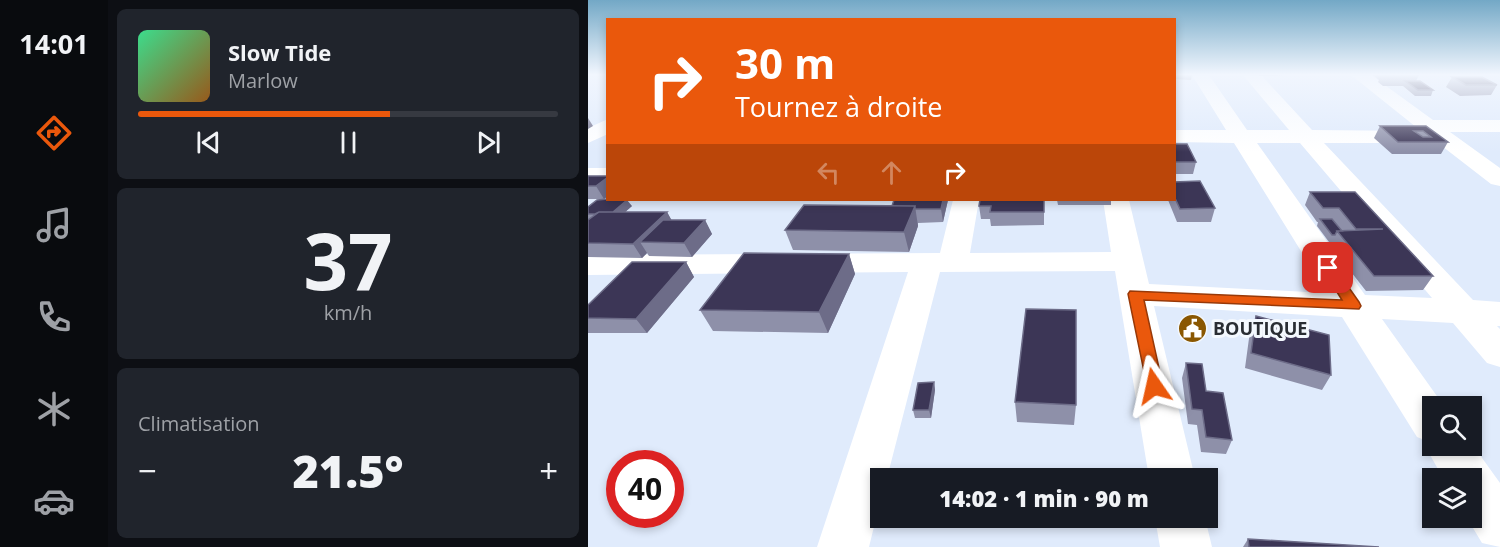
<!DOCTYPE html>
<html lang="fr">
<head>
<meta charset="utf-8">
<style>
	:root { --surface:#171b24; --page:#20242c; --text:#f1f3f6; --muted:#9ea1a6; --line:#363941; --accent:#ea580c }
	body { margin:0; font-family:"Open Sans",sans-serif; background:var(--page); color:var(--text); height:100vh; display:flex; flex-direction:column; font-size:22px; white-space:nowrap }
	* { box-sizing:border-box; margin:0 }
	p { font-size:20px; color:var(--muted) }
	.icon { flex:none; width:33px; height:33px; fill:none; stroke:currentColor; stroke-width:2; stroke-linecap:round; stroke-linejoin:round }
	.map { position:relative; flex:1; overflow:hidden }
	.panel { display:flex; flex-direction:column; gap:9px; padding:9px; background:#0d0f14; width:480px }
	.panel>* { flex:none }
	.guide { position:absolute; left:18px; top:18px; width:570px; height:183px; border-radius:0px; box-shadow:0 3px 9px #0003; background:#ea580c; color:#fff; overflow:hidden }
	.fabs { position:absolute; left:834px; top:396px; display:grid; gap:12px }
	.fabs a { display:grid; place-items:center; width:60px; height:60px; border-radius:0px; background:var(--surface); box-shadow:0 3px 9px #0003; font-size:30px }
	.speed { position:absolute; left:18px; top:450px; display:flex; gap:12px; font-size:30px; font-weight:700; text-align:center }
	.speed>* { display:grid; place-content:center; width:78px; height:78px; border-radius:50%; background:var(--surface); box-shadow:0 3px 9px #0003; line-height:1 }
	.speed .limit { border:9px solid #d22; background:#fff; color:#111 }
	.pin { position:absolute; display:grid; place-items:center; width:51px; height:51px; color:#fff; margin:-26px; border-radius:12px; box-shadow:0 3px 9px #0006 }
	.me { position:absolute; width:66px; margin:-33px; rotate:349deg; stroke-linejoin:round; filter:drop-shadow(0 0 4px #0008) }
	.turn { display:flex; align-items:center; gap:21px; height:126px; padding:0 30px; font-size:27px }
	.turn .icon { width:78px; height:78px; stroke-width:2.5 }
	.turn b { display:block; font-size:42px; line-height:51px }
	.lanes { display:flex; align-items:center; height:57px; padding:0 30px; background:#0003; justify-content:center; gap:30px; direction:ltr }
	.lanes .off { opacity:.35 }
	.big { font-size:45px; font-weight:800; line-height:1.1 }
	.panel .card { flex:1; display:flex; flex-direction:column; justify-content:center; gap:9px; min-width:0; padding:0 21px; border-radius:9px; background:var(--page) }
	.panel .dial { align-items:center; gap:0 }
	.dial b { font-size:78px; line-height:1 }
	.song { display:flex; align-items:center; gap:18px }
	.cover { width:72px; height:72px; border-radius:9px; background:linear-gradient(135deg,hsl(150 70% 55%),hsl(30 70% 35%)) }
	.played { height:6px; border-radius:3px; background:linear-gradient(90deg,var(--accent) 60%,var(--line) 60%) }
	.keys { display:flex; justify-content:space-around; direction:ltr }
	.heat { display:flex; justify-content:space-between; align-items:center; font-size:33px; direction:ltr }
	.trip { position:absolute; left:282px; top:468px; width:348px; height:60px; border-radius:0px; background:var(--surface); box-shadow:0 3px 9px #0003; font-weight:800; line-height:60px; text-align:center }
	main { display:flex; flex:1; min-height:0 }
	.dock { display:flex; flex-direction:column; width:108px; justify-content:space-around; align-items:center; background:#090b0e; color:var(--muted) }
	.dock .icon { width:42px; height:42px }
	.dock .active { color:var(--accent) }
	.dock b { font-size:27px; color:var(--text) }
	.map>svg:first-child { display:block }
</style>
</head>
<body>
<main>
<nav class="dock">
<b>14:01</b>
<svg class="icon active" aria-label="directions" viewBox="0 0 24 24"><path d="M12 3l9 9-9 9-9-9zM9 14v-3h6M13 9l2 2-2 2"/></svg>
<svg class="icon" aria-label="music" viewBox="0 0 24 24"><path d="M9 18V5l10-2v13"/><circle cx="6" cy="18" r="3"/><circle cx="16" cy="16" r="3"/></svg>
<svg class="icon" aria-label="phone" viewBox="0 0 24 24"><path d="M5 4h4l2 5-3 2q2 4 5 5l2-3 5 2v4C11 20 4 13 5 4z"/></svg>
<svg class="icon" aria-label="climate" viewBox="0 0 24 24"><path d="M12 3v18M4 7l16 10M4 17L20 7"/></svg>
<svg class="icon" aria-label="car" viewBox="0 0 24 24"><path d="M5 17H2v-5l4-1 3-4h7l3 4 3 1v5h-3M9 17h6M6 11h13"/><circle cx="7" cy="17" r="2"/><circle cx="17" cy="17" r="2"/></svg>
</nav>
<section class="panel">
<div class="card">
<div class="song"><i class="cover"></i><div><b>Slow Tide</b><p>Marlow</p></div></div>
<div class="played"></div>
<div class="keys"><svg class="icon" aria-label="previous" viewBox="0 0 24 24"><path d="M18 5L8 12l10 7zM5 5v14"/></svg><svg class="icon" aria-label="pause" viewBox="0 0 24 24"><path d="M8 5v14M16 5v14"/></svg><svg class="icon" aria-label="next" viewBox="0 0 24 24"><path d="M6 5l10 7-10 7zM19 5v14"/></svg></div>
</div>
<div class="card dial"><b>37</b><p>km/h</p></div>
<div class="card"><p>Climatisation</p>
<div class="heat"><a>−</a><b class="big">21.5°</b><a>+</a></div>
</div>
</section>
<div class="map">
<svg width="912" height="547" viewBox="0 0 912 547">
	<rect width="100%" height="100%" fill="#e0ebfc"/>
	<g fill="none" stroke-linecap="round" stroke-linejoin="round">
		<path fill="#fff" fill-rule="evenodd" d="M604 75H621L659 130H701L655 75H673L724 130 833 131 763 75H783L845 120H912V132H862L912 168V186L903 184 850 143H736L885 300 912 302V326H909L912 329V367L899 363 865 323 794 319 856 406H844V446H884V444L912 483V547L894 543 879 518H884V478H855L837 446 839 441 829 437 754 317 566 306 607 478H561L527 271 352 272 299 478H292V502L281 547H229L320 272 0 275V255L352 253 365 200H391L382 253 523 252 515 200H541L561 284 739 293 646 143 586 142V130H638ZM669 143H712L844 298 777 295Z
			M20 119V134L0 143V128Z
			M0 168H20V182H0Z
			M567 518H617L624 547H572Z"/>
	</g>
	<path fill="#8e90a9" d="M586 75H604L603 80 586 79Z
		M671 75H699L672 76Z
		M785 75H831L828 81 845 90 843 96H827L815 86H795L790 82 791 80Z
		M864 77 909 85 903 95 872 96 858 87Z
		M792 126H838L860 142 853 154H804L786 138Z
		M586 144 608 162 605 174H586Z
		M0 176H20V196L16 199H0Z
		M586 182 627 208 623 222H589L580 200H586Z
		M722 192H767L845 276 835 290 778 291 742 245 744 242H741L729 226 730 222H729L717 205Z
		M360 200 355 222 330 223V226L321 252 205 250 197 230 304 206Z
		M456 200V225L403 226 402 219H393L391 206Z
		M469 200H523V205H470Z
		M44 206 37 212H79L83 220H117L124 234 104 257 61 256 59 253 54 258 0 257V207Z
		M261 254 267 274 240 333 125 331 112 310Z
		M98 262 106 277 59 333H0V305Z
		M668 316 743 375 734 390 657 368 662 331Z
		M598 363 618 391 644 440 638 454 613 452 609 425 600 424 594 378Z
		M346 382 347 390 343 418H327L325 410Z
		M427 402 488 405 486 425 429 422Z
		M660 539 791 547H655Z"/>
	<path fill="#6d6c88" d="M0 118 5 126 0 129Z
		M20 177V196L16 199 8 186Z
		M39 200 44 206 27 221 23 214Z
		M355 200H360L355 222 353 209Z
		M327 206 330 226 321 252 316 232Z
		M79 212 87 226 52 242 59 253 54 258 45 244Z
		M117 220 124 234 104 257 96 243Z
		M261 254 267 274 240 333 231 312Z
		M98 262 106 277 59 333 48 319Z
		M346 382 347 390 343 418 341 410Z"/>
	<path fill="#3c3656" stroke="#6d6c88" stroke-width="1.5" fill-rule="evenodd" d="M864 77H894L909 85H878Z
		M817 81H832L845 90H830Z
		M792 126H838L860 142H810ZM826 131H835L843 137H835Z
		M586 144H599L608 162H586Z
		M0 176H20V177L8 186H0Z
		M612 181 627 208 592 209 586 196V182Z
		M722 192H767L845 276H786L749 231 795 229H768L751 208H735Z
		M9 200 20 199 39 200 25 212H11L7 214H0V207Z
		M306 200H355L353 209H327V206H304Z
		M392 200H456V212H402L403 206H391Z
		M216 205 327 206 316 232 197 230Z
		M11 212H79L45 244 0 243V220Z
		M732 219H744L754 231H749L747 235H744Z
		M75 220H117L96 243 52 242Z
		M156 253 261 254 231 312 112 310Z
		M44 262H98L48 319 0 318V305Z
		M438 309 488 310V405L427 402Z
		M668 316 741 335 743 375 663 353Z
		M598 363 614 364 618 391 635 393 644 440 618 437 614 410 604 409Z
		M346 382 341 410H325L330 383Z
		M660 539 791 547H661Z"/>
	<linearGradient id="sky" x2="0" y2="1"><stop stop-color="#73a8c6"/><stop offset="0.49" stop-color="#f1f6fe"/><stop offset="1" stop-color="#f1f6fe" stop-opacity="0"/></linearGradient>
	<rect width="912" height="152" fill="url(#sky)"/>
	<path fill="#ea580c" stroke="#983908" stroke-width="1.5" d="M740 264 745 265 771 302 773 306 771 309 556 300 575 386 572 391 566 393 560 391 540 294 542 291 754 300 734 268Z"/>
	<defs>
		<symbol id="civic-disc" viewBox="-11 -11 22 22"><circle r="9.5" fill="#8a5701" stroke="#f3f8fe"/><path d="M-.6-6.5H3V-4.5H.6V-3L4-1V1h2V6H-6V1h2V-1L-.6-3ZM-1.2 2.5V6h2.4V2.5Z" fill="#fff"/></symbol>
	</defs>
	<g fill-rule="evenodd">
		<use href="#civic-disc" x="588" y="312" width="33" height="33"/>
	</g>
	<g text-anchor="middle" stroke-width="6" stroke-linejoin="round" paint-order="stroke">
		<g font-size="18" font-weight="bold" fill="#292d33" stroke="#f3f8fe" text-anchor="start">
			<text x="625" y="335">BOUTIQUE</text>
		</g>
	</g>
</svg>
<div class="fabs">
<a><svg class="icon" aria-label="search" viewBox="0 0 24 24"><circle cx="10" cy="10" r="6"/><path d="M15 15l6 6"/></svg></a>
<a><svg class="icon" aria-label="layers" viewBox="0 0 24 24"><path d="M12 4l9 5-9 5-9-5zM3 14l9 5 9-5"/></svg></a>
</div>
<div class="speed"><div class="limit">40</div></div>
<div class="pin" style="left:740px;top:268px;background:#d93025"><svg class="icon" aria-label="arrive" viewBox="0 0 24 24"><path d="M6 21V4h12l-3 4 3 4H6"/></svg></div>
<svg class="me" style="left:566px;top:386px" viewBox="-20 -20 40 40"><path d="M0-17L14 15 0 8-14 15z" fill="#ea580c" stroke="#fff" stroke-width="4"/></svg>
<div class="trip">14:02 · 1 min · 90 m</div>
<div class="guide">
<div class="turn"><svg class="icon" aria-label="right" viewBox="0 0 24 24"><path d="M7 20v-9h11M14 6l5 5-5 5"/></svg><div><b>30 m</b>Tournez à droite</div></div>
<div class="lanes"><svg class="icon off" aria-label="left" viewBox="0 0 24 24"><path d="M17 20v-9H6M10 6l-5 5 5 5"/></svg><svg class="icon off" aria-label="ahead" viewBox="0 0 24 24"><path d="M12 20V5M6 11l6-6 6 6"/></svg><svg class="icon" aria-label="right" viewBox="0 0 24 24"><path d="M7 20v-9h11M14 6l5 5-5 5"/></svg></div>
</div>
</div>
</main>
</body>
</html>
